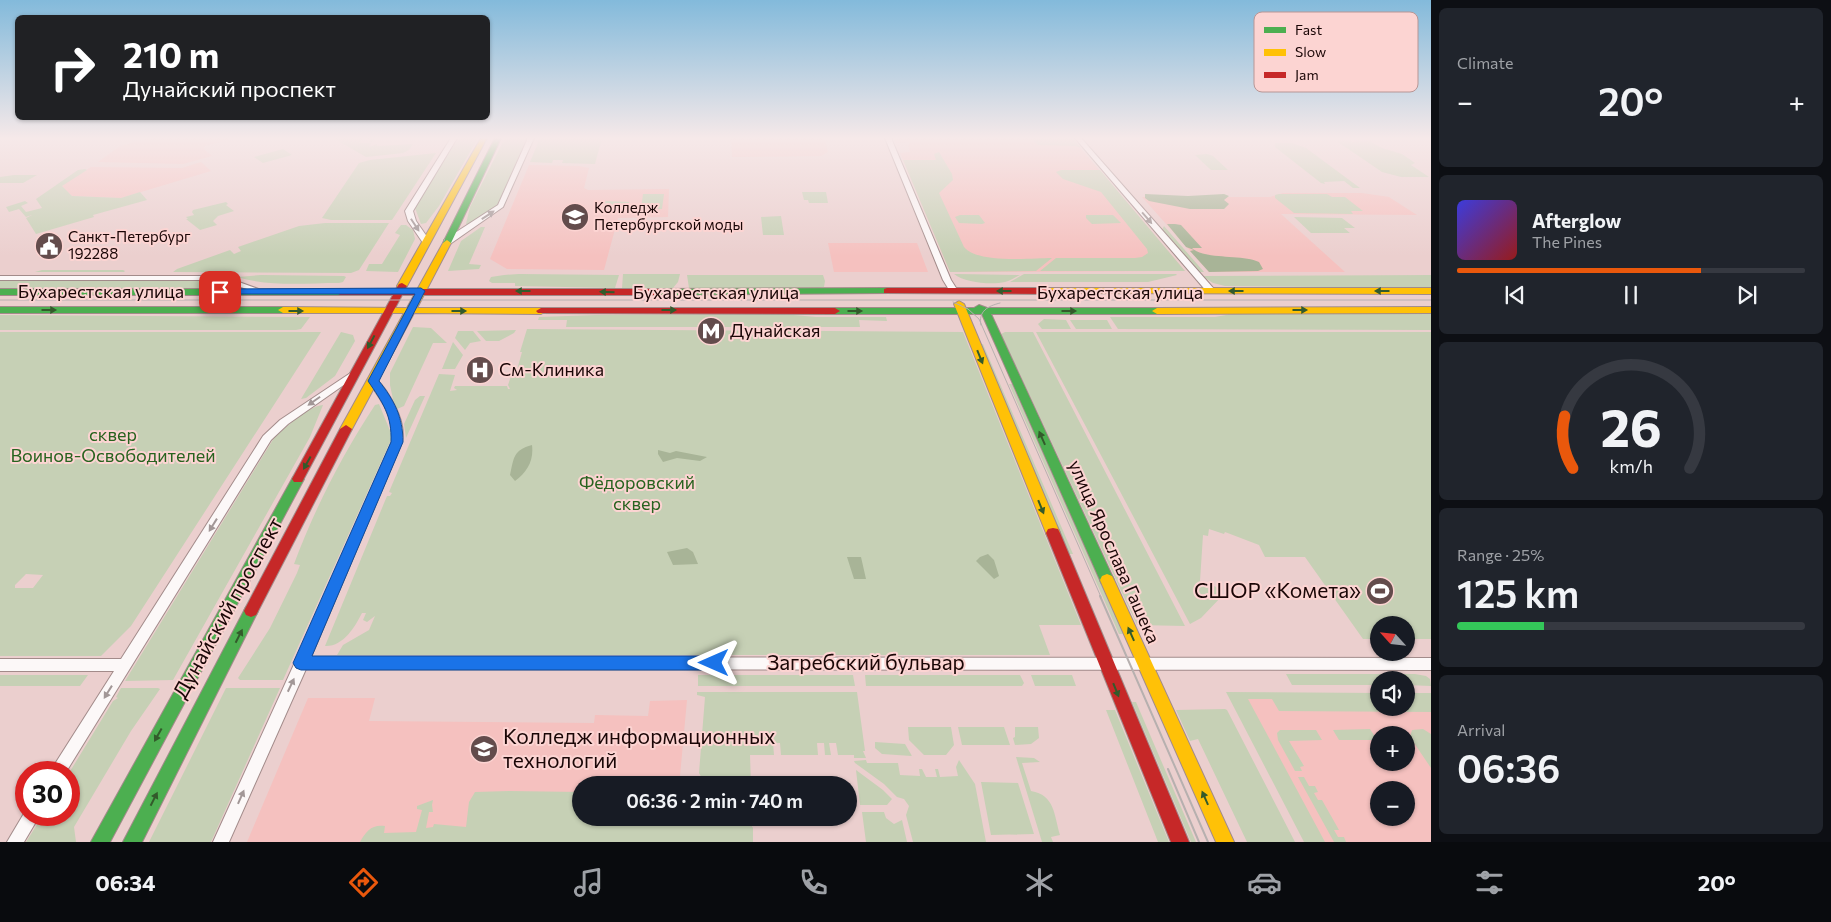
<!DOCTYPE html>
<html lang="en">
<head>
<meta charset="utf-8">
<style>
	:root { --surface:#171b24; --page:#20242c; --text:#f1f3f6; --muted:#9ea1a6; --line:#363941; --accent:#ea580c }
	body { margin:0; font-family:Commissioner,sans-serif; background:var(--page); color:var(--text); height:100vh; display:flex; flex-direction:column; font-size:19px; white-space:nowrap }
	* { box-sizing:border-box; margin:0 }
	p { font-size:16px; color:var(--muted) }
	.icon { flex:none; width:28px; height:28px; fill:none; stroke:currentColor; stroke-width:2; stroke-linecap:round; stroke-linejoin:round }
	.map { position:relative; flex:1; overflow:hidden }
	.panel { display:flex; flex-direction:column; gap:8px; padding:8px; background:#0d0f14; width:400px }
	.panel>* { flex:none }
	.banner { position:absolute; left:15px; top:15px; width:475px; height:105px; border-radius:8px; box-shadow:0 1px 4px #0004; background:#202124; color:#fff; overflow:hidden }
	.needle { width:32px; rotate:297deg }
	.fabs { position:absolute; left:1370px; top:616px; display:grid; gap:10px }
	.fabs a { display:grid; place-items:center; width:45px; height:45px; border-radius:50%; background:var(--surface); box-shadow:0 1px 4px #0004; font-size:25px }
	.speed { position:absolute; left:15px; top:761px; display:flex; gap:10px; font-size:25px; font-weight:700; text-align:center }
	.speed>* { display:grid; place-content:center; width:65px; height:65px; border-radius:50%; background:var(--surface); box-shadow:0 1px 4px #0004; line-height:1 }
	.speed .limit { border:8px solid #d22; background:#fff; color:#111 }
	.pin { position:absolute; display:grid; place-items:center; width:42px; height:42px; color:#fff; margin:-21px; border-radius:10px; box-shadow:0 2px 8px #0006 }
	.me { position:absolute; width:55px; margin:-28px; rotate:270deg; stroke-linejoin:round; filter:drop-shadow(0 0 4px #0008) }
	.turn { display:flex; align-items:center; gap:18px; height:105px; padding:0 25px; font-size:22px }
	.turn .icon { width:65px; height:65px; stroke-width:2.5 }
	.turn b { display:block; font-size:35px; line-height:42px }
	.big { font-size:38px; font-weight:600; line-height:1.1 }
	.panel .tile { flex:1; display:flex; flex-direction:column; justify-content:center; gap:8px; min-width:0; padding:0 18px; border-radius:8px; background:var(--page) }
	.panel .dial { align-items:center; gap:0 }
	.dial svg { height:130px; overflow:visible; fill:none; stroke:var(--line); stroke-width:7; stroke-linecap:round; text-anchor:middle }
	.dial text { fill:var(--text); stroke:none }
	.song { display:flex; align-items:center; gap:15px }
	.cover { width:60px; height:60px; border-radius:8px; background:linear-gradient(135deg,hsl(240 70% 55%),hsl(0 70% 35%)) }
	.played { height:5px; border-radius:2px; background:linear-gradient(90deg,var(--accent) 70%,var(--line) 70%) }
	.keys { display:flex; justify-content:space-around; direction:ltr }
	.heat { display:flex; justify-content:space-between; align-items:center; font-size:28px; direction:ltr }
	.charge { height:8px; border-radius:4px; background:linear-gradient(90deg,#34c759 25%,var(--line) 0) }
	.trip { position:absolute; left:572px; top:776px; width:285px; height:50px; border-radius:25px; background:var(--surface); box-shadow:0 1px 4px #0004; font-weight:600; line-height:50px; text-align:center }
	.dock { display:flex; height:80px; justify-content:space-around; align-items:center; background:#090b0e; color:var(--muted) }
	.dock .icon { width:35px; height:35px }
	.dock .selected { color:var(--accent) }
	.dock b { font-size:22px; color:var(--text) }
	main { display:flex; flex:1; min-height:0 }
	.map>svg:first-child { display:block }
</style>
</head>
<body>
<main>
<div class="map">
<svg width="1431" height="842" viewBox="0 0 1431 842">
	<rect width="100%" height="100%" fill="#ebcfce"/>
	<path fill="#f5c1bf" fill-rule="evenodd" d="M150 138H235L205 146 204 149 212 156 183 164 98 162 120 146Z
		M731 138H824L828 152 821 156 732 157Z
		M894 138H1072L1185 271 950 272 900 153 910 152 908 145 910 144 909 142 896 143Z
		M201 162 211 171 121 198 72 196 61 186 91 167 182 168Z
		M529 165 579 166 589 168 584 188 588 190 669 189 668 217 618 218 604 270 507 269 490 259Z
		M1283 193H1362L1389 197 1417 215 1281 214 1345 272H1209L1142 197H1270Z
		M828 243H917L928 272H834Z
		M1238 696H1379V708H1406L1431 696V842H1313ZM1379 735H1406V762H1379ZM1379 790H1406V818H1379Z
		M308 698H375L369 721 594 723 595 715 648 716 650 701 687 700 680 776 676 785H581V818H723L727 842H247Z"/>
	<path fill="#c6d0b5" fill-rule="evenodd" d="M333 138H375L373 142H369L370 139H363L360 143H371L369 147 377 144V146L413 144 409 150 403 153 366 157Z
		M458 138H478L439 206 426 223 421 224 415 208Z
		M505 138H527L497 206 470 224H466L470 207Z
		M540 138H602L595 164 562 163 563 160H553L552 163 530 162Z
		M1031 138H1072L1081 148 1076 146 1038 145Z
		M1342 140 1352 142 1369 141 1382 148 1402 154 1415 163 1411 165 1429 177H1401L1382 172 1338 142Z
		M1275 143H1292L1306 148 1360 188H1353L1344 181 1324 182 1325 184 1321 183 1275 147Z
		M283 149 292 155 263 163 254 157Z
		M939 152 952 174 953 180 939 193 964 247C978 264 1031 258 1052 258L1036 271 950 272 903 160H936L934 154Z
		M436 153 392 220H331L322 218 359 163 370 160Z
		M1207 154 1213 156 1228 170H1211L1195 155Z
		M85 169 87 170 62 186 72 196 121 198 140 192 147 200 93 215 94 217 36 234 26 218 32 215 26 217 19 209 9 212 6 207 25 201 28 203 21 206 26 212 42 208 36 199 78 170Z
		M1061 170H1100L1185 271H1040L1056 258H1135L1142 257 1148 253 1147 249 1101 192 1063 179 1056 172Z
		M14 175H37L23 183H0V177Z
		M802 192H826L828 203H809L808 200H804Z
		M643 194H664L662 209H641Z
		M1279 194H1327L1332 197H1345L1363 211H1351L1353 214 1294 213 1275 198V195Z
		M604 201 629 202 627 212H601Z
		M226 202 228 204 226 205 234 211 218 216 213 221 217 225 200 230 186 219H188L186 217 194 215 192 212 193 210Z
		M960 215H979L985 223 982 224 959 223 955 217Z
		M1086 215H1113L1121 223 1092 224 1086 218Z
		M781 216 784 235H763L761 217Z
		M1294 217 1342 218 1355 228H1344L1350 233H1311Z
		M325 223H389L359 270 351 273 173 272 177 269 230 250 234 254 241 251 238 247 299 226Z
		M401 225H406L413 230 415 239 398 272 366 271 369 264H382L400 235 395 233Z
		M1164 226 1204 272H1199L1162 230Z
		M481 227H485L469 264 481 265 479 269 448 271 461 241Z
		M42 270H123L125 271 124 272H35Z
		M623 274H680L678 282 673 288H622Z
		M954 274H957L1020 275C1015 277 1010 281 1005 282 992 285 965 283 954 274Z
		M1024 274H1176L1177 275 1148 282H1010Z
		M261 275 344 276 346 277 343 282 339 283C305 283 271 287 237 277Z
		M504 275 519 274 619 275 615 288 515 286V283H492L489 281 491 277Z
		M687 275H823L825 281 824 287 818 288H689Z
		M1431 275V288L1225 286 1213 283 1202 276Z
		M0 280H205L219 281 229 285 222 288H0Z
		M783 314 816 317H886L887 321 859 320 860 327H566L567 320H538L539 317 596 315Z
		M1232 314H1431V330L1118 329 1110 317H1215Z
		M0 315 310 317 301 329 296 330H0Z
		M1044 319 1066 320 1071 329H1042L1038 324Z
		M1070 320H1107L1112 329H1076Z
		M413 327 431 328 447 343H433L404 406 397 409H395L390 385V373Z
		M527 329 963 332 1081 625H1039L1050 655H337L343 645 369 630 375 616 367 622 363 620 366 613H362C355 627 343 647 325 646L387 496H390L392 493 389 492 439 374 455 375 450 391 457 390 454 388 455 386H507L508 389H510L508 385 511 376 515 377 522 352H520Z
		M516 330 514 333 499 341H486L477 331Z
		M458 331H473L481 341 470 343 465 350 455 338Z
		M0 332H321L131 626 101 656H0ZM26 574 43 575 33 588H15V585Z
		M341 332 353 335 355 341 335 376 306 398 301 399Z
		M1005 332H1033L1185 626 1137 625 1001 334Z
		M1036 332H1431V639H1406V625H1379V639H1363L1305 557H1265L1259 545 1225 532 1224 534 1209 529 1208 536 1203 535 1200 581 1222 589 1221 594 1223 595 1201 618 1190 624Z
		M453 342 463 355 455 369H442Z
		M979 344H983L1073 554H1068Z
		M1009 384H1012L1123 634H1119Z
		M420 396H425L406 438 404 424 415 400Z
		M379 404 391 433V440L283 680H240L238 678 270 628 297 573 300 565 294 564C315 508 342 455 375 405Z
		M323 405 310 437 173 680 125 681 274 438C285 428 308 406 323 405Z
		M1286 674H1415L1426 676 1430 679 1431 686 1406 685V680H1379V685H1292Z
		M0 675H88L80 686H0Z
		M698 675H853L855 686H698Z
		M865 675H1020L1024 683 1022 686H866Z
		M1031 675H1072L1076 686H1035Z
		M121 688H158L160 689 131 731 74 827 76 842H26L43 815H69V773L113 701 118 698 116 697Z
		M226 688H280L211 842H149Z
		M697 692H857L865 751H863L866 758H854V755H838L836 743H829L831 755H825L824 743H817L818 755H781L780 743H773L774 755H750L751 785C735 785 720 783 703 780L699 773 705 697 697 695Z
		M1226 692 1379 693V708H1406V693H1431V712L1279 711 1272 699H1248L1325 842H1304Z
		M1132 702H1136L1196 842H1191Z
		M1225 709 1227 710 1295 842H1247L1198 739 1190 741 1176 710Z
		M1106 710H1115L1169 842H1158Z
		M908 727H951L954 745 946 755H924L909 740Z
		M958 727H1004L1010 745H962Z
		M1015 727H1038L1039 738 1031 744 1015 745 1013 738 1015 737Z
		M1370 729 1377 740H1339L1333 730Z
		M1423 729 1431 734V768L1410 737 1412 730Z
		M1280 730H1316L1322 740 1289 741 1304 766 1300 767 1302 771H1295L1278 740 1277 733Z
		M875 742 905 744 912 756 882 754 875 748Z
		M1016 757 1034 758 1040 762 1022 763 1031 791C1055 795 1054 815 1060 835L1051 837 1053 842H1042Z
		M866 760 867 763H898L900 775 920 776 919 769H922L926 777H937L935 769H938L940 777 958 776 956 767 959 760 975 784 986 842H913L906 815 909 806 904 799 897 797 884 784 855 763 854 761Z
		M856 770 883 790 892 799 887 805H860Z
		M1298 777H1304L1309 786H1315L1318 792 1314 793 1318 800H1322L1339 830H1334L1338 837H1344L1346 842H1334Z
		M981 782 1018 783 1034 834 991 835Z
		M509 791 581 792V818H747L753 828V842H360C366 831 372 824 385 826L384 833 416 832 422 810 417 809V806L433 800 432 805 433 812H429L426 828 433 827 434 824 466 827 469 802 475 792Z
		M862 812H884L886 818 894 824 902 820 907 842H866Z"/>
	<path fill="#a8b497" d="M1145 194 1188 196 1224 194 1229 196 1224 200 1229 204 1224 209H1190L1149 201 1145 198Z
		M1175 224 1181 225 1202 248H1192C1204 260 1242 254 1259 262L1263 269 1258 271 1209 272 1190 251 1194 250 1186 247 1167 224Z
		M532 445C534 461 527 472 515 481L510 475C514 458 513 450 532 445Z
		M658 450 670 453 676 451 707 457 700 461 677 458 663 462 658 454Z
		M687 548 693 552 698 564 673 565 667 552Z
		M988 554 994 560 999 576 994 579 976 561 980 557Z
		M847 557H861L866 579H854Z"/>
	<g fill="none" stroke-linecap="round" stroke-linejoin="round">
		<defs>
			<path id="street" d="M451 138H457L413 211 416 221 430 241 429 243H423L408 221 405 211Z
				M528 138H534L503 207 450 244H444V240L498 205Z
				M885 138H891L951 280 958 291 957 293H951L943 280Z
				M1075 138H1081L1214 289V293H1208Z
				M0 276H208L225 277 264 291 260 293 221 281 208 280H0Z
				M355 370 358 371 360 373 358 375 288 424 271 440 66 772H51L53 767 114 671H0V659H121L263 436 280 420Z
				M373 378C385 383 400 413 402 426 403 431 403 436 402 442L311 657 1431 658V670L306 669 229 842H213L301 649 392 442C394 417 382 401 368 381Z
				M26 810V815H40L24 842H7Z"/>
			<path id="fast" d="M495 138H501L451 243 447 246 444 245 443 243Z
				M887 288 890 289V293L658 295 653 292 658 289Z
				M0 289H340L345 292 340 295H0Z
				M979 305 987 308H1157L1162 311 1157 314H991L1114 580 1112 584 1107 586 1102 584 1100 580 982 314H835L830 311 835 308H974Z
				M0 307H283L288 310 283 313H0Z
				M298 475 302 476 304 479 110 842H91L292 479 294 476Z
				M251 605 256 607 258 611 142 842H123L246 607Z"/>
			<path id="slow" d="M481 138H487L407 286 405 288H399L397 286Z
				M447 240 451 243 417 308H541L546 311 541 314 414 313 352 429 350 432H342L340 429 404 313H283L278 310 283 307 407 308 443 243Z
				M1049 288H1431V294L1046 293V289Z
				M959 301 964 304 1060 533 1058 537 1053 538 1048 537 1046 533 954 304Z
				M1431 307V313L1157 314 1152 311 1157 308Z
				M1107 574 1112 576 1114 580 1234 842H1216L1100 580 1102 576Z"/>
			<path id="jam" d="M402 283 407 286 405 289H658L663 292 658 295H402L302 482H294L292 479 393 295H340L335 292 340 289H396L399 284Z
				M887 288H1049L1054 291 1049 294 884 293V289Z
				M541 308H835L840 311 835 314 538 313 536 311Z
				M346 425 352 429 256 615 251 617 246 615 244 611 246 607 340 429Z
				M1053 528 1058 529 1060 533 1189 842H1171L1046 533 1048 529Z"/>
		</defs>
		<use href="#street" stroke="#a28b8a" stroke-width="2"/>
		<use href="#fast" stroke="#a28b8a" stroke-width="2"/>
		<use href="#slow" stroke="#a28b8a" stroke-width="2"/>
		<use href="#jam" stroke="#a28b8a" stroke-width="2"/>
		<use href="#street" fill="#fcf8f8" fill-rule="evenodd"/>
		<use href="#fast" fill="#4caf50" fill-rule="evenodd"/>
		<use href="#slow" fill="#ffc107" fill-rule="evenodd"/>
		<use href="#jam" fill="#c62828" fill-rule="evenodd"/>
		<path stroke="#b7b0af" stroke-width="1" d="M0 300H1431
			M953 302 968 309 979 319 1101 597
			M981 325C978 311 988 306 1000 303"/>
		<path stroke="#b7b0af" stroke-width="2" d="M1100 596 1208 842
			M1168 769 1199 842"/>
	</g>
	<defs><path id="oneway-solid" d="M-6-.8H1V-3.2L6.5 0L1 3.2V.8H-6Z" transform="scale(1.25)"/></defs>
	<g fill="#a29797">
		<use href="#oneway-solid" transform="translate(488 215) rotate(-33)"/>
		<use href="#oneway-solid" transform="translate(1147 218) rotate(49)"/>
		<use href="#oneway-solid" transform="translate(415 225) rotate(57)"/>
		<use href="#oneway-solid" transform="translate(314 401) rotate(145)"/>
		<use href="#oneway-solid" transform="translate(213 525) rotate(122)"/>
		<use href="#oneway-solid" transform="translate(291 685) rotate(-65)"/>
		<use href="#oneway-solid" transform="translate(108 692) rotate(122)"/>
		<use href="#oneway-solid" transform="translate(241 797) rotate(-66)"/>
	</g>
	<g fill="#335a2b">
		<use href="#oneway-solid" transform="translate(523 291) rotate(-180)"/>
		<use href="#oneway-solid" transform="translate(1004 291) rotate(180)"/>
		<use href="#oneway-solid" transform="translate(1236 291) rotate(-180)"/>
		<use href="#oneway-solid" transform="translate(1382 291) rotate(180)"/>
		<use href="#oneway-solid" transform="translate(607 292) rotate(-179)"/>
		<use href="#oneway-solid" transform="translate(49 310)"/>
		<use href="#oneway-solid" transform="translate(669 310)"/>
		<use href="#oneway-solid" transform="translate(1300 310)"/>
		<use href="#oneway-solid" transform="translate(296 311)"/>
		<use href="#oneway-solid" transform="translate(459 311)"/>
		<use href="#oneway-solid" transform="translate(855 311)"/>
		<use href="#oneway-solid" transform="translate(1069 311)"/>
		<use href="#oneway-solid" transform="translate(371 342) rotate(118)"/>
		<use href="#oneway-solid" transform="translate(980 357) rotate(68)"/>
		<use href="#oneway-solid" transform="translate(1042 438) rotate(-114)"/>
		<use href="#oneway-solid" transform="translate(307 463) rotate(119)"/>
		<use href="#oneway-solid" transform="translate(1041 507) rotate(68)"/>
		<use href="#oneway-solid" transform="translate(1131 634) rotate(-114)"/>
		<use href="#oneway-solid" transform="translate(239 636) rotate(-63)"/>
		<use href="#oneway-solid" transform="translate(1116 690) rotate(68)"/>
		<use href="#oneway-solid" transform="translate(158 735) rotate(119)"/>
		<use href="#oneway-solid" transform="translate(1205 798) rotate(-114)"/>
		<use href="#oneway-solid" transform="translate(154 799) rotate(-63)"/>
	</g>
	<linearGradient id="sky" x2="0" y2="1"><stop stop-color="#83badb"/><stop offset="0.54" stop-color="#f6e9e9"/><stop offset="1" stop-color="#f6e9e9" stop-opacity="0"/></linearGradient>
	<rect width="1431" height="256" fill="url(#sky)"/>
	<path fill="#1a73e8" stroke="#114b97" d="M421 288 425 291 379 381C394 400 403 417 403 442L312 656H714L719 659 721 663 719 668 714 670H301L296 668 293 663 391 442C392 415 383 403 368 381L415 294H220L216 292 220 289Z"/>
	<defs>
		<symbol id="university-disc" viewBox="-11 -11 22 22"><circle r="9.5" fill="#634c4c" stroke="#fcd4d2"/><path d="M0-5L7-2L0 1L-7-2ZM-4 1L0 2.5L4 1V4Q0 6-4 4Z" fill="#fff"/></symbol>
		<symbol id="civic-disc" viewBox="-11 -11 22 22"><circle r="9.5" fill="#634c4c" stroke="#fcd4d2"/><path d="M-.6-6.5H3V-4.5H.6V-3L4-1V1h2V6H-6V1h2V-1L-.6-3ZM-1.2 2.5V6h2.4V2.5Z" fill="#fff"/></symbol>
		<symbol id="metro-disc" viewBox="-11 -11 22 22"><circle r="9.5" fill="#634c4c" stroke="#fcd4d2"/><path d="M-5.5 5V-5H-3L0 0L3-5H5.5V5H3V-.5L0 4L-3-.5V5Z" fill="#fff"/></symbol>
		<symbol id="hospital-disc" viewBox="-11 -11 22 22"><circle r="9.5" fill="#634c4c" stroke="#fcd4d2"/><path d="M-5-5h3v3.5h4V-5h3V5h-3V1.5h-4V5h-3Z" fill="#fff"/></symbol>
		<symbol id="stadium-disc" viewBox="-11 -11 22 22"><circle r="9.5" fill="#634c4c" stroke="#fcd4d2"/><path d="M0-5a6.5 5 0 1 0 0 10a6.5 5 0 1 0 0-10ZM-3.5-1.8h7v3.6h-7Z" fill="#fff"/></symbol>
	</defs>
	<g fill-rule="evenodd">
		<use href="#university-disc" x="559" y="201" width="32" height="32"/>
		<use href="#civic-disc" x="33" y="230" width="32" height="32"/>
		<use href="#metro-disc" x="695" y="315" width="32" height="32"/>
		<use href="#hospital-disc" x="464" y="354" width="32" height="32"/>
		<use href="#stadium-disc" x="1364" y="575" width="32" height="32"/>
		<use href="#university-disc" x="468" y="733" width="32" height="32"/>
	</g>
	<g text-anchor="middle" stroke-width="4" stroke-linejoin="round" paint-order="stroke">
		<g font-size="15" fill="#1a0606" stroke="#fcd4d2" text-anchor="start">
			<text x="594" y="213">Колледж<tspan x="594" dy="17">Петербургской моды</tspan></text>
			<text x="68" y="242">Санкт-Петербург<tspan x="68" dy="17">192288</tspan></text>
		</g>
		<g font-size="18" fill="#1a0606" stroke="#fcd4d2">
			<text x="101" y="298">Бухарестская улица</text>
			<text x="716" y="299">Бухарестская улица</text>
			<text x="1120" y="299">Бухарестская улица</text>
			<text transform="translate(1114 552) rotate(66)" y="6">улица Ярослава Гашека</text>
		</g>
		<g font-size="18" fill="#1a0606" stroke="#fcd4d2" text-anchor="start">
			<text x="730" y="337">Дунайская</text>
			<text x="499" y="376">См-Клиника</text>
		</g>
		<g font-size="18" fill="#28631f" stroke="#fcd4d2">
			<text x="113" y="441">сквер<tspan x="113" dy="21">Воинов-Освободителей</tspan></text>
			<text x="637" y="489">Фёдоровский<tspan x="637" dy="21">сквер</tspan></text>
		</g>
		<g font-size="21" fill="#1a0606" stroke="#fcd4d2" text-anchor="end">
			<text x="1361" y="598">СШОР «Комета»</text>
			<text x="503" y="744" text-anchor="start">Колледж информационных<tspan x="503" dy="24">технологий</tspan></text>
		</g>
		<g font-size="21" fill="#1a0606" stroke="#fcd4d2">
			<text transform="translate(228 608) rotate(-61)" y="7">Дунайский проспект</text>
			<text x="866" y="670">Загребский бульвар</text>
		</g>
	</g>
	<rect x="1254" y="12" width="164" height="80" rx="8" fill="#fcd4d2" stroke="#b89695" stroke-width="1"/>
	<rect x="1264" y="27" width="22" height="6" fill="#4caf50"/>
	<rect x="1264" y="49" width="22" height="7" fill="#ffc107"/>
	<rect x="1264" y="72" width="22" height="6" fill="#c62828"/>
	<g font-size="14" fill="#1a0606">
		<text x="1295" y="35">Fast</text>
		<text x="1295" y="57">Slow</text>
		<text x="1295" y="80">Jam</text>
	</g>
</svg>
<div class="fabs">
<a><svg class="needle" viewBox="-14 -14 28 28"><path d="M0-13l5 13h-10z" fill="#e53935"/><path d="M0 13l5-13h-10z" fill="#9ea1a6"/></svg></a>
<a><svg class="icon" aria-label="sound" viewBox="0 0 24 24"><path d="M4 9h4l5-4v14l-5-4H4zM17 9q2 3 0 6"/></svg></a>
<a>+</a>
<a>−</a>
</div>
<div class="speed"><div class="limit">30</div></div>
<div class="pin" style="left:220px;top:292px;background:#d93025"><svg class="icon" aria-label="arrive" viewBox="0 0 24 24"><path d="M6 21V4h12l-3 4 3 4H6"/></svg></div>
<svg class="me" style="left:714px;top:663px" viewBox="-20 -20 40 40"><path d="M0-17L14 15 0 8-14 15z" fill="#1a73e8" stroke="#fff" stroke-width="4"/></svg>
<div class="trip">06:36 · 2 min · 740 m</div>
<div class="banner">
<div class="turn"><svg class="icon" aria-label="right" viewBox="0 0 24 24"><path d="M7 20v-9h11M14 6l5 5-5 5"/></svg><div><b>210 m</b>Дунайский проспект</div></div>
</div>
</div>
<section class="panel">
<div class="tile"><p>Climate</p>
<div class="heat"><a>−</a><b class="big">20°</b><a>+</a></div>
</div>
<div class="tile">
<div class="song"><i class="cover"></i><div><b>Afterglow</b><p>The Pines</p></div></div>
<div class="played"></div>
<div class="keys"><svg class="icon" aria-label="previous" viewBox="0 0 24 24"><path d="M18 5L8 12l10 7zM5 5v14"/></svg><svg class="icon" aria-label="pause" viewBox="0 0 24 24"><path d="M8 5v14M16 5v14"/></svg><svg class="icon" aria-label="next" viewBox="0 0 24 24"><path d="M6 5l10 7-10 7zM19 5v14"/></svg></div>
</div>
<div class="tile dial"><svg viewBox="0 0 100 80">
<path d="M14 69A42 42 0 1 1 86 69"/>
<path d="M14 69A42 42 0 0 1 9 37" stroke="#ea580c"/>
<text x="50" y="56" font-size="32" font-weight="700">26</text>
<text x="50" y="72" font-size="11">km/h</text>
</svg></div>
<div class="tile"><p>Range · 25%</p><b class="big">125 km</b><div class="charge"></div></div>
<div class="tile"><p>Arrival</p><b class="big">06:36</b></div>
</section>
</main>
<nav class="dock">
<b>06:34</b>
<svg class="icon selected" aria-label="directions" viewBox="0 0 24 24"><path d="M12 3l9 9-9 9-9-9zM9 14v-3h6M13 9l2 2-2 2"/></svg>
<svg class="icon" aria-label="music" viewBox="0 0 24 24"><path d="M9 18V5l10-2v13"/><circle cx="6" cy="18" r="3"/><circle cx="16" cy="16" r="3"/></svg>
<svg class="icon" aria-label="phone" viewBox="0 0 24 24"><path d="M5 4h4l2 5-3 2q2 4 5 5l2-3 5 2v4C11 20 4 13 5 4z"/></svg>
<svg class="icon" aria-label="climate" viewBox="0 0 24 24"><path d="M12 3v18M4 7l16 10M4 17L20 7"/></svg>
<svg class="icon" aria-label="car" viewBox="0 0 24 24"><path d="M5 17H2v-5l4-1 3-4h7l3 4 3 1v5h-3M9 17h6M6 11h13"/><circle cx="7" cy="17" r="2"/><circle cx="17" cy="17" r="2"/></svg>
<svg class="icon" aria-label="filters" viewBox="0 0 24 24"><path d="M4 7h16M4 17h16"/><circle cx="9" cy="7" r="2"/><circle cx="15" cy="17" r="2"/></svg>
<b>20°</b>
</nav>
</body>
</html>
